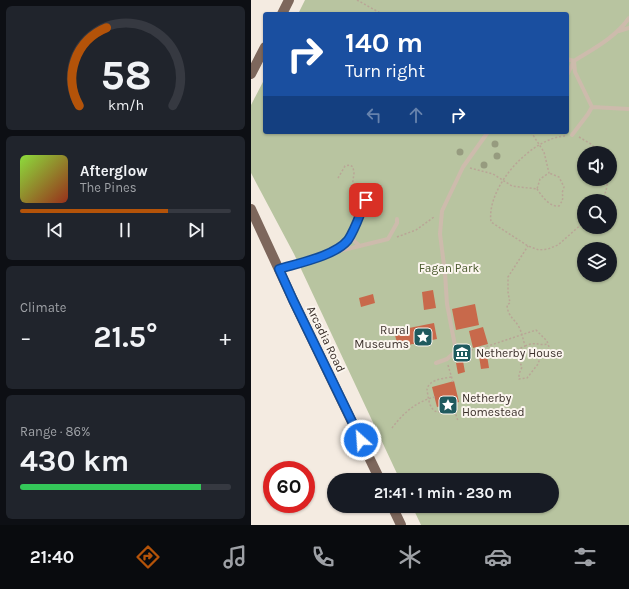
<!DOCTYPE html>
<html lang="en">
<head>
<meta charset="utf-8">
<style>
	:root { --surface:#171b24; --page:#20242c; --text:#f1f3f6; --muted:#9ea1a6; --line:#363941; --accent:#b45309 }
	body { margin:0; font-family:Karla,sans-serif; background:var(--page); color:var(--text); height:100vh; display:flex; flex-direction:column; font-size:15px; white-space:nowrap }
	* { box-sizing:border-box; margin:0 }
	p { font-size:13px; color:var(--muted) }
	.icon { flex:none; width:22px; height:22px; fill:none; stroke:currentColor; stroke-width:2; stroke-linecap:round; stroke-linejoin:round }
	.map { position:relative; flex:1; overflow:hidden }
	.side { display:flex; flex-direction:column; gap:6px; padding:6px; background:#0d0f14; width:251px }
	.side>* { flex:none }
	.hud { position:absolute; left:12px; top:12px; width:306px; height:122px; border-radius:4px; box-shadow:0 1px 3px #0004; background:#1a4fa0; color:#fff; overflow:hidden }
	.buttons { position:absolute; left:326px; top:146px; display:grid; gap:8px }
	.buttons a { display:grid; place-items:center; width:40px; height:40px; border-radius:50%; background:var(--surface); box-shadow:0 1px 3px #0004; font-size:20px }
	.speed { position:absolute; left:12px; top:461px; display:flex; gap:8px; font-size:20px; font-weight:700; text-align:center }
	.speed>* { display:grid; place-content:center; width:52px; height:52px; border-radius:50%; background:var(--surface); box-shadow:0 1px 3px #0004; line-height:1 }
	.speed .limit { border:6px solid #d22; background:#fff; color:#111 }
	.pin { position:absolute; display:grid; place-items:center; width:34px; height:34px; color:#fff; margin:-17px; border-radius:8px; box-shadow:0 2px 6px #0006 }
	.me { position:absolute; width:44px; margin:-22px; rotate:334deg; stroke-linejoin:round; filter:drop-shadow(0 0 3px #0008) }
	.turn { display:flex; align-items:center; gap:14px; height:84px; padding:0 16px; font-size:18px }
	.turn .icon { width:52px; height:52px; stroke-width:2.5 }
	.turn b { display:block; font-size:28px; line-height:34px }
	.lanes { display:flex; align-items:center; height:38px; padding:0 16px; background:#0003; justify-content:center; gap:20px; direction:ltr }
	.lanes .off { opacity:.35 }
	.big { font-size:30px; font-weight:700; line-height:1.1 }
	.side .tile { flex:1; display:flex; flex-direction:column; justify-content:center; gap:6px; min-width:0; padding:0 14px; border-radius:6px; background:var(--page) }
	.side .dial { align-items:center; gap:0 }
	.dial svg { height:104px; overflow:visible; fill:none; stroke:var(--line); stroke-width:7; stroke-linecap:round; text-anchor:middle }
	.dial text { fill:var(--text); stroke:none }
	.song { display:flex; align-items:center; gap:12px }
	.cover { width:48px; height:48px; border-radius:6px; background:linear-gradient(135deg,hsl(90 70% 55%),hsl(10 70% 35%)) }
	.played { height:4px; border-radius:2px; background:linear-gradient(90deg,var(--accent) 70%,var(--line) 70%) }
	.keys { display:flex; justify-content:space-around; direction:ltr }
	.heat { display:flex; justify-content:space-between; align-items:center; font-size:22px; direction:ltr }
	.charge { height:6px; border-radius:3px; background:linear-gradient(90deg,#34c759 86%,var(--line) 0) }
	.trip { position:absolute; left:76px; top:473px; width:232px; height:40px; border-radius:20px; background:var(--surface); box-shadow:0 1px 3px #0004; font-weight:700; line-height:40px; text-align:center }
	.tabs { display:flex; height:64px; justify-content:space-around; align-items:center; background:#090b0e; color:var(--muted) }
	.tabs .icon { width:28px; height:28px }
	.tabs .selected { color:var(--accent) }
	.tabs b { font-size:18px; color:var(--text) }
	main { display:flex; flex:1; min-height:0 }
	.map>svg:first-child { display:block }
</style>
</head>
<body>
<main>
<section class="side">
<div class="tile dial"><svg viewBox="0 0 100 80">
<path d="M14 69A42 42 0 1 1 86 69"/>
<path d="M14 69A42 42 0 0 1 35 9" stroke="#b45309"/>
<text x="50" y="56" font-size="32" font-weight="700">58</text>
<text x="50" y="72" font-size="11">km/h</text>
</svg></div>
<div class="tile">
<div class="song"><i class="cover"></i><div><b>Afterglow</b><p>The Pines</p></div></div>
<div class="played"></div>
<div class="keys"><svg class="icon" aria-label="previous" viewBox="0 0 24 24"><path d="M18 5L8 12l10 7zM5 5v14"/></svg><svg class="icon" aria-label="pause" viewBox="0 0 24 24"><path d="M8 5v14M16 5v14"/></svg><svg class="icon" aria-label="next" viewBox="0 0 24 24"><path d="M6 5l10 7-10 7zM19 5v14"/></svg></div>
</div>
<div class="tile"><p>Climate</p>
<div class="heat"><a>−</a><b class="big">21.5°</b><a>+</a></div>
</div>
<div class="tile"><p>Range · 86%</p><b class="big">430 km</b><div class="charge"></div></div>
</section>
<div class="map">
<svg width="378" height="525" viewBox="0 0 378 525">
	<rect width="100%" height="100%" fill="#f4ebe1"/>
	<path fill="#b8c4a0" fill-rule="evenodd" d="M54 0H378V525H170L161 506H301V480H149L43 254 0 173V105L14 78V132H316V14H47ZM333 153H359V179H333ZM333 201H359V227H333ZM333 249H359V275H333Z"/>
	<path fill="#c8694b" d="M182 290 185 308 173 310 171 292Z
		M122 294 124 303 110 307 108 298Z
		M224 304 228 325 205 330 201 309Z
		M183 323 186 339 147 347 143 331Z
		M232 327 237 344 222 348 218 331Z
		M236 355 238 368 230 369 228 356Z
		M212 361 214 372 207 374 205 363Z
		M203 381 208 402 186 407 181 387Z"/>
	<g fill="none" stroke-linecap="round" stroke-linejoin="round">
		<path stroke="#b9a596" stroke-width="1.5" stroke-dasharray="2 2" stroke-linecap="butt" d="M106 0 131 14
			M314 136C280 138 235 187 240 222L277 246 288 250 297 249 307 245 333 222
			M328 137 340 144 349 153
			M219 168 242 174 261 186 286 189 289 179 298 173 293 152 280 132
			M87 178 94 166 99 165 102 167 103 173 101 188 107 199
			M286 189C291 196 298 207 308 206 311 201 313 199 311 193L313 187 308 177 298 173
			M351 201 355 191 357 179
			M146 237 165 230 183 217
			M274 346C286 341 286 346 297 344
			M212 349 224 350 234 347 285 330 296 341 298 347 296 354 289 358 287 364 276 378 268 379V374L271 367 267 358 266 350 274 346C272 339 271 333 268 327 263 318 257 317 256 305L259 303 257 292V277L277 246
			M197 365 202 382
			M200 377C191 379 179 379 176 389 177 396 178 411 187 412 191 413 198 410 203 408
			M201 403 207 421
			M141 428C152 413 166 401 184 397"/>
		<path stroke="#cdbbac" stroke-width="4" d="M368 31 378 28
			M316 59 323 61C342 49 365 37 378 18
			M323 61 324 72 341 107 378 109
			M316 75 322 63
			M321 135 337 114 341 107
			M101 232 103 241 109 246
			M80 252C102 241 106 221 115 200
			M29 269 76 254 137 239 146 223V219
			M185 363 196 359 205 351 196 304 194 273 189 234 191 211 212 167 237 132"/>
		<path stroke="#7d675c" stroke-width="10" d="M31 14 38 0
			M0 74 14 47
			M0 209 42 300 129 480
			M141 506 150 525"/>
	</g>
	<g fill="#969b7f">
		<circle cx="244" cy="144" r="3.5"/>
		<circle cx="209" cy="152" r="3.5"/>
		<circle cx="246" cy="156" r="3.5"/>
		<circle cx="233" cy="165" r="3.5"/>
	</g>
	<g fill="none" stroke-linecap="round" stroke-linejoin="round">
		<defs>
			<path id="route" d="M110 440 42 300 28 269C48 263 84 256 97 240 105 228 109 213 115 200"/>
		</defs>
		<use href="#route" stroke="#114b97" stroke-width="10"/>
		<use href="#route" stroke="#1a73e8" stroke-width="7"/>
	</g>
	<defs>
		<symbol id="sight-square" viewBox="-11 -11 22 22"><rect x="-9" y="-9" width="18" height="18" rx="4" fill="#1f5a5e" stroke="#fbf5ee"/><path d="M0-6L1.8-2.2L6-1.7L2.9 1.2L3.7 5.4L0 3.3L-3.7 5.4L-2.9 1.2L-6-1.7L-1.8-2.2Z" fill="#fff"/></symbol>
		<symbol id="museum-square" viewBox="-11 -11 22 22"><rect x="-9" y="-9" width="18" height="18" rx="4" fill="#1f5a5e" stroke="#fbf5ee"/><path d="M0-6L6-3V-2H-6V-3ZM-5-1h2V3h-2ZM-1-1h2V3h-2ZM3-1h2V3H3ZM-6 4H6V6H-6Z" fill="#fff"/></symbol>
	</defs>
	<g fill-rule="evenodd">
		<use href="#sight-square" x="161" y="326" width="22" height="22"/>
		<use href="#museum-square" x="200" y="342" width="22" height="22"/>
		<use href="#sight-square" x="186" y="394" width="22" height="22"/>
	</g>
	<g text-anchor="middle" stroke-width="4" stroke-linejoin="round" paint-order="stroke">
		<g font-size="12" fill="#4a5a2e" stroke="#fbf5ee">
			<text x="198" y="272">Fagan Park</text>
		</g>
		<g font-size="12" fill="#3b302b" stroke="#fbf5ee" text-anchor="start">
			<text x="158" y="334" text-anchor="end">Rural<tspan x="158" dy="14">Museums</tspan></text>
			<text x="225" y="357">Netherby House</text>
			<text x="211" y="402">Netherby<tspan x="211" dy="14">Homestead</tspan></text>
		</g>
		<g font-size="12" fill="#3b302b" stroke="#fbf5ee">
			<text transform="translate(75 339) rotate(64)" y="4">Arcadia Road</text>
		</g>
	</g>
</svg>
<div class="buttons">
<a><svg class="icon" aria-label="sound" viewBox="0 0 24 24"><path d="M4 9h4l5-4v14l-5-4H4zM17 9q2 3 0 6"/></svg></a>
<a><svg class="icon" aria-label="search" viewBox="0 0 24 24"><circle cx="10" cy="10" r="6"/><path d="M15 15l6 6"/></svg></a>
<a><svg class="icon" aria-label="layers" viewBox="0 0 24 24"><path d="M12 4l9 5-9 5-9-5zM3 14l9 5 9-5"/></svg></a>
</div>
<div class="speed"><div class="limit">60</div></div>
<div class="pin" style="left:115px;top:200px;background:#d93025"><svg class="icon" aria-label="arrive" viewBox="0 0 24 24"><path d="M6 21V4h12l-3 4 3 4H6"/></svg></div>
<svg class="me" style="left:110px;top:440px" viewBox="-20 -20 40 40"><circle r="17" fill="#1a73e8" stroke="#fff" stroke-width="3"/><path d="M0-11L8 9 0 5-8 9z" fill="#fff"/></svg>
<div class="trip">21:41 · 1 min · 230 m</div>
<div class="hud">
<div class="turn"><svg class="icon" aria-label="right" viewBox="0 0 24 24"><path d="M7 20v-9h11M14 6l5 5-5 5"/></svg><div><b>140 m</b>Turn right</div></div>
<div class="lanes"><svg class="icon off" aria-label="left" viewBox="0 0 24 24"><path d="M17 20v-9H6M10 6l-5 5 5 5"/></svg><svg class="icon off" aria-label="ahead" viewBox="0 0 24 24"><path d="M12 20V5M6 11l6-6 6 6"/></svg><svg class="icon" aria-label="right" viewBox="0 0 24 24"><path d="M7 20v-9h11M14 6l5 5-5 5"/></svg></div>
</div>
</div>
</main>
<nav class="tabs">
<b>21:40</b>
<svg class="icon selected" aria-label="directions" viewBox="0 0 24 24"><path d="M12 3l9 9-9 9-9-9zM9 14v-3h6M13 9l2 2-2 2"/></svg>
<svg class="icon" aria-label="music" viewBox="0 0 24 24"><path d="M9 18V5l10-2v13"/><circle cx="6" cy="18" r="3"/><circle cx="16" cy="16" r="3"/></svg>
<svg class="icon" aria-label="phone" viewBox="0 0 24 24"><path d="M5 4h4l2 5-3 2q2 4 5 5l2-3 5 2v4C11 20 4 13 5 4z"/></svg>
<svg class="icon" aria-label="climate" viewBox="0 0 24 24"><path d="M12 3v18M4 7l16 10M4 17L20 7"/></svg>
<svg class="icon" aria-label="car" viewBox="0 0 24 24"><path d="M5 17H2v-5l4-1 3-4h7l3 4 3 1v5h-3M9 17h6M6 11h13"/><circle cx="7" cy="17" r="2"/><circle cx="17" cy="17" r="2"/></svg>
<svg class="icon" aria-label="filters" viewBox="0 0 24 24"><path d="M4 7h16M4 17h16"/><circle cx="9" cy="7" r="2"/><circle cx="15" cy="17" r="2"/></svg>
</nav>
</body>
</html>
